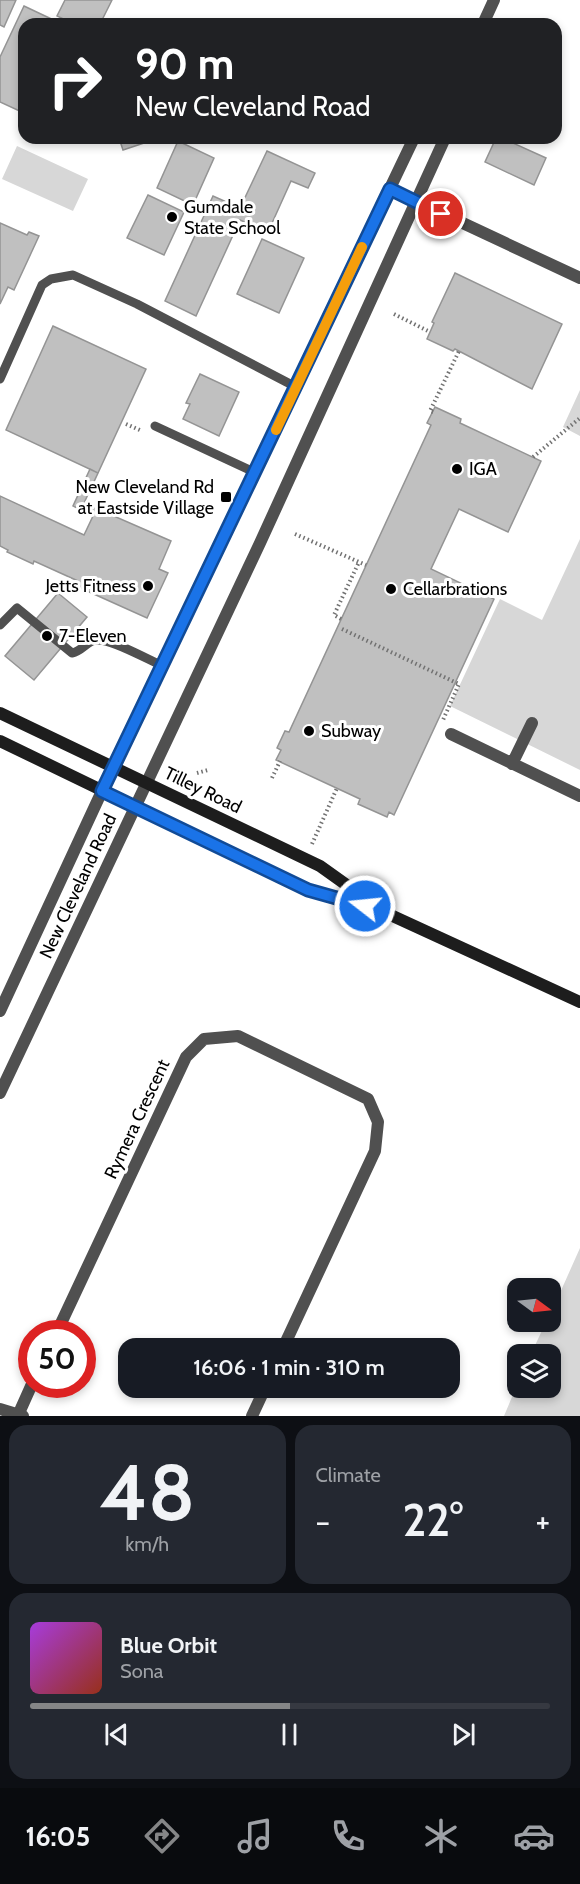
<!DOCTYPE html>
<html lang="en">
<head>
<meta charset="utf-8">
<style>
	:root { --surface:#171b24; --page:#242831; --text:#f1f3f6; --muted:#9ea1a6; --line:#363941; --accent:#858687 }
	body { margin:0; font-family:Cabin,sans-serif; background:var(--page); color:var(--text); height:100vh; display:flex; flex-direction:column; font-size:22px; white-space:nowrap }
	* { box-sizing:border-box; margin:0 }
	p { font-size:20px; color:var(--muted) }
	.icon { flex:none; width:33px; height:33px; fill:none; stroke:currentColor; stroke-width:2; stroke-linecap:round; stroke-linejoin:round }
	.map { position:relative; height:1416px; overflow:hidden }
	.details { display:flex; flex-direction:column; gap:9px; padding:9px; background:#0d0f14; flex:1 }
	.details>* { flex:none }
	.hud { position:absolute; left:18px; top:18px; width:544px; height:126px; border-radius:18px; box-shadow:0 3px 9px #0003; background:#202124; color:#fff; overflow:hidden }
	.needle { width:39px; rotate:105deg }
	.tools { position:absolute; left:507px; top:1278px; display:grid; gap:12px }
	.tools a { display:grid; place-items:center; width:54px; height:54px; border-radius:12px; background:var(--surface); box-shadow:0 3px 9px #0003; font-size:30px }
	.speed { position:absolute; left:18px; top:1320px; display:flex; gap:12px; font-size:30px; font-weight:700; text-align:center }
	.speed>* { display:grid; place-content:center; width:78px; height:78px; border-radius:50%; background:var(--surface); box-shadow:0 3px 9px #0003; line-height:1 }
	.speed .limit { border:9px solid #d22; background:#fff; color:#111 }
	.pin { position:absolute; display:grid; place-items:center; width:51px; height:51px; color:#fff; margin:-26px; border:3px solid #fff; border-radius:50%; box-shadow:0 2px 6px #0007 }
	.me { position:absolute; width:66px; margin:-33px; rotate:286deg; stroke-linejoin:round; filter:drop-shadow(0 0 4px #0008) }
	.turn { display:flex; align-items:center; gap:21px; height:126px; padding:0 18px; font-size:27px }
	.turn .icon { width:78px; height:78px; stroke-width:2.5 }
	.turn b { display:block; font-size:42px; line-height:51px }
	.big { font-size:45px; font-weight:600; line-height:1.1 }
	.details .tile { flex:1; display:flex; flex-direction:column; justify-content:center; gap:9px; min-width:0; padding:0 21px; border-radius:18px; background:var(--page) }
	.details .dial { align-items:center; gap:0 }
	.dial b { font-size:78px; line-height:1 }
	.song { display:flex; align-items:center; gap:18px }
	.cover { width:72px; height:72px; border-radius:9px; background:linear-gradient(135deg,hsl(280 70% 55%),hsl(10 70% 35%)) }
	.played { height:6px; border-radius:3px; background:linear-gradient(90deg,var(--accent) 50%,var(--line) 50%) }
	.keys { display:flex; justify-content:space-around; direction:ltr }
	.heat { display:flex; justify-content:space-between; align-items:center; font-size:33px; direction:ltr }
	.details .tiles { flex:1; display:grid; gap:9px; grid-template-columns:1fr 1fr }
	.tile:last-child { grid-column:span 2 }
	.trip { position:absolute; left:118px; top:1338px; width:342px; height:60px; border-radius:18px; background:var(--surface); box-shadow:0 3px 9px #0003; font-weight:600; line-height:60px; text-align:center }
	.tabs { display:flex; height:96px; justify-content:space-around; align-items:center; background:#090b0e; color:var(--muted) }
	.tabs .icon { width:42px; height:42px }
	.tabs .on { color:var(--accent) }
	.tabs b { font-size:27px; color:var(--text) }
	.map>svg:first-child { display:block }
</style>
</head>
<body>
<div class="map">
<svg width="580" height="1416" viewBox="0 0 580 1416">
	<rect width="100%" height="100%" fill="#fff"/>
	<path fill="#d7d7d7" d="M17 146 88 179 73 211 2 179Z
		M580 390V436L563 427Z
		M580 539V770L450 706 500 599 542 620Z
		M580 1248V1416H504L517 1385 518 1388H550V1354H531L546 1322H550L551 1313Z"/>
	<path fill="#c0c0c0" stroke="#949494" stroke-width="1.5" d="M0 0H16L4 27 0 25Z
		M65 0H112L100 24H74L57 16Z
		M24 6 62 24H24V113L0 102V57Z
		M119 138H159L123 150Z
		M496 138H502L546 158 534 185 485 162Z
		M178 141 214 158 193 205 157 188Z
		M267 151 315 173 308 188 291 181 268 232 240 220 196 316 165 301 213 196 240 208Z
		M148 195 184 212 164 255 127 238Z
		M0 223 27 235 29 232 39 236 14 290 8 287 0 304Z
		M262 239 304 258 279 313 237 294Z
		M455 273 562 324 532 389 455 349 453 351 427 339 434 323 432 322Z
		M53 326 146 369 98 473 6 430Z
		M200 374 239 392 219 436 183 419 190 404 186 403Z
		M435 407 461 419 460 423 541 461 508 532 459 509 431 569 494 599 394 815 389 812 387 817 358 804 360 799 276 760 281 750 277 748 285 731 289 732 431 425 427 423Z
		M90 469 98 473 84 503 171 541 159 569 168 573 147 618 76 586 78 581 34 561 33 564 7 552 8 550 0 546V496L84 535 93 516 73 506Z
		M58 593 87 617 34 680 5 656Z"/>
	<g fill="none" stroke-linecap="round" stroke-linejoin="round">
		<path stroke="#727272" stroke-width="4" stroke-dasharray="1.5 3" stroke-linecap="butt" d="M394 314 430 332
			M433 412 430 411 459 351
			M126 424 142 431
			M533 457 580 418
			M295 534 366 565
			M341 619 334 615 359 562
			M342 629 459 684 443 720
			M197 773 208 770
			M272 778 280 761
			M312 844 337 788"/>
		<path stroke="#505050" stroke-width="9" d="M0 379 42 285 51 279 73 275 137 304 296 387
			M155 426 256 473
			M0 625 17 608 72 653C81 651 84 645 92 641 106 635 148 660 163 666"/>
		<path stroke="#505050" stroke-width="12" d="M451 734 580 796
			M512 764 532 723
			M56 1334 186 1057 204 1039 238 1036 368 1099 378 1122 375 1151 283 1348
			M0 1409 23 1416
			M19 1413 32 1384
			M252 1416 265 1388"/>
		<path stroke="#505050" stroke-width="12" d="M483 24 494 0
			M390 189 580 278
			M0 1011 102 791 414 138
			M0 1093 260 543 445 138"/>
		<path stroke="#1d1d1d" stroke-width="12" d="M0 713 320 866 376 906
			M0 741 308 890 384 912 580 1002"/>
	</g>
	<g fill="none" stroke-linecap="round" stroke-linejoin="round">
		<defs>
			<path id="route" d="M365 906 308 890 102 791 390 189 441 214"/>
		</defs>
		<use href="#route" stroke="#114b97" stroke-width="15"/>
		<use href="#route" stroke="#1a73e8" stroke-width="10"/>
		<path stroke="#f59e0b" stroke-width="10" d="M276 430 362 247"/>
	</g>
	<g fill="#000" stroke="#fff" stroke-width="2">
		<circle cx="172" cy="217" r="6"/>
		<circle cx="457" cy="469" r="6"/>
		<rect x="220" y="491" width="12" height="12" rx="3"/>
		<circle cx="148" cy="586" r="6"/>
		<circle cx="391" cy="589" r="6"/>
		<circle cx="47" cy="636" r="6"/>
		<circle cx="309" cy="731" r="6"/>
	</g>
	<g text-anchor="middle" stroke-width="6" stroke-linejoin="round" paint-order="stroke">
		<g font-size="18" fill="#000" stroke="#fff" text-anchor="start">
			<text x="184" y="213">Gumdale<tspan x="184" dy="21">State School</tspan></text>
			<text x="469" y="475">IGA</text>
			<text x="214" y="493" text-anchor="end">New Cleveland Rd<tspan x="214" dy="21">at Eastside Village</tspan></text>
			<text x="136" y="592" text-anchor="end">Jetts Fitness</text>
			<text x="403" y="595">Cellarbrations</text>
			<text x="59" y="642">7-Eleven</text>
			<text x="321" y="737">Subway</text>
		</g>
		<g font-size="18" fill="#000" stroke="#fff">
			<text transform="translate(203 790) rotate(26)" y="6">Tilley Road</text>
			<text transform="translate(78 886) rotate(-65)" y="6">New Cleveland Road</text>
			<text transform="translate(137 1119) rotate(-65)" y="6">Rymera Crescent</text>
		</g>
	</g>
</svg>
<div class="tools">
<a><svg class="needle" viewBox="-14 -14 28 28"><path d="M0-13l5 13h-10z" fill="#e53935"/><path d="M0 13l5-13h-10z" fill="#9ea1a6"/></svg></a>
<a><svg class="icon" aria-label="layers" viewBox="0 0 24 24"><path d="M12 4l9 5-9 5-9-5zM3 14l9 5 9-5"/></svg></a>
</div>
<div class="speed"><div class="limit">50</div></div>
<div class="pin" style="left:441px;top:214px;background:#d93025"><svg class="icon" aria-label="arrive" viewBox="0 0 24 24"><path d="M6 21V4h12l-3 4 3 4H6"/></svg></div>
<svg class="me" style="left:365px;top:906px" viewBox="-20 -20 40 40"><circle r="17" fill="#1a73e8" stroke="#fff" stroke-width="3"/><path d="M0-11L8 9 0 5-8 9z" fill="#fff"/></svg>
<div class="trip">16:06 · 1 min · 310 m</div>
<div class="hud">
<div class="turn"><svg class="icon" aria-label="right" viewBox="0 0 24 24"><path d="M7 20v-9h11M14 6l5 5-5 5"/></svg><div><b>90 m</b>New Cleveland Road</div></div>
</div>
</div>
<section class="details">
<div class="tiles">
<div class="tile dial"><b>48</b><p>km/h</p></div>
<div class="tile"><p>Climate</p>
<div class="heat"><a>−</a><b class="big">22°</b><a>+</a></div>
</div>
<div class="tile">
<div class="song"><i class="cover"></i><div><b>Blue Orbit</b><p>Sona</p></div></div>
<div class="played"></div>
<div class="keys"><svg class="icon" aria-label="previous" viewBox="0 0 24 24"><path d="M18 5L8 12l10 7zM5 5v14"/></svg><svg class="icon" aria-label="pause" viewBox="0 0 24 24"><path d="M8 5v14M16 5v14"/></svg><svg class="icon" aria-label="next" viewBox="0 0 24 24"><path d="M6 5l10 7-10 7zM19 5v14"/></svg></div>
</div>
</div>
</section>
<nav class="tabs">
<b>16:05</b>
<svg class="icon on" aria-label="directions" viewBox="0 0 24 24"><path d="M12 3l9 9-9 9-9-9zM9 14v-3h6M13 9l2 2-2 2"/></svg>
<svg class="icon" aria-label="music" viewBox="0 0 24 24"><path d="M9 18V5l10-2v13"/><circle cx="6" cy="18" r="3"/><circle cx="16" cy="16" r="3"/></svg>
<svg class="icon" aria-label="phone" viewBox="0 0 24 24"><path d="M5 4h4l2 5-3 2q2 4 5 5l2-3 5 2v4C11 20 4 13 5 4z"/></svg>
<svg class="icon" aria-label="climate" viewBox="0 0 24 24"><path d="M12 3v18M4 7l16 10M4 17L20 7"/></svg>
<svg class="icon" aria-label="car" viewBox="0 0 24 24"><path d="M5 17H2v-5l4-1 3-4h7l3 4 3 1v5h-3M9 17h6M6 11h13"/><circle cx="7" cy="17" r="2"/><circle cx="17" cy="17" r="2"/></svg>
</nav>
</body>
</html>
